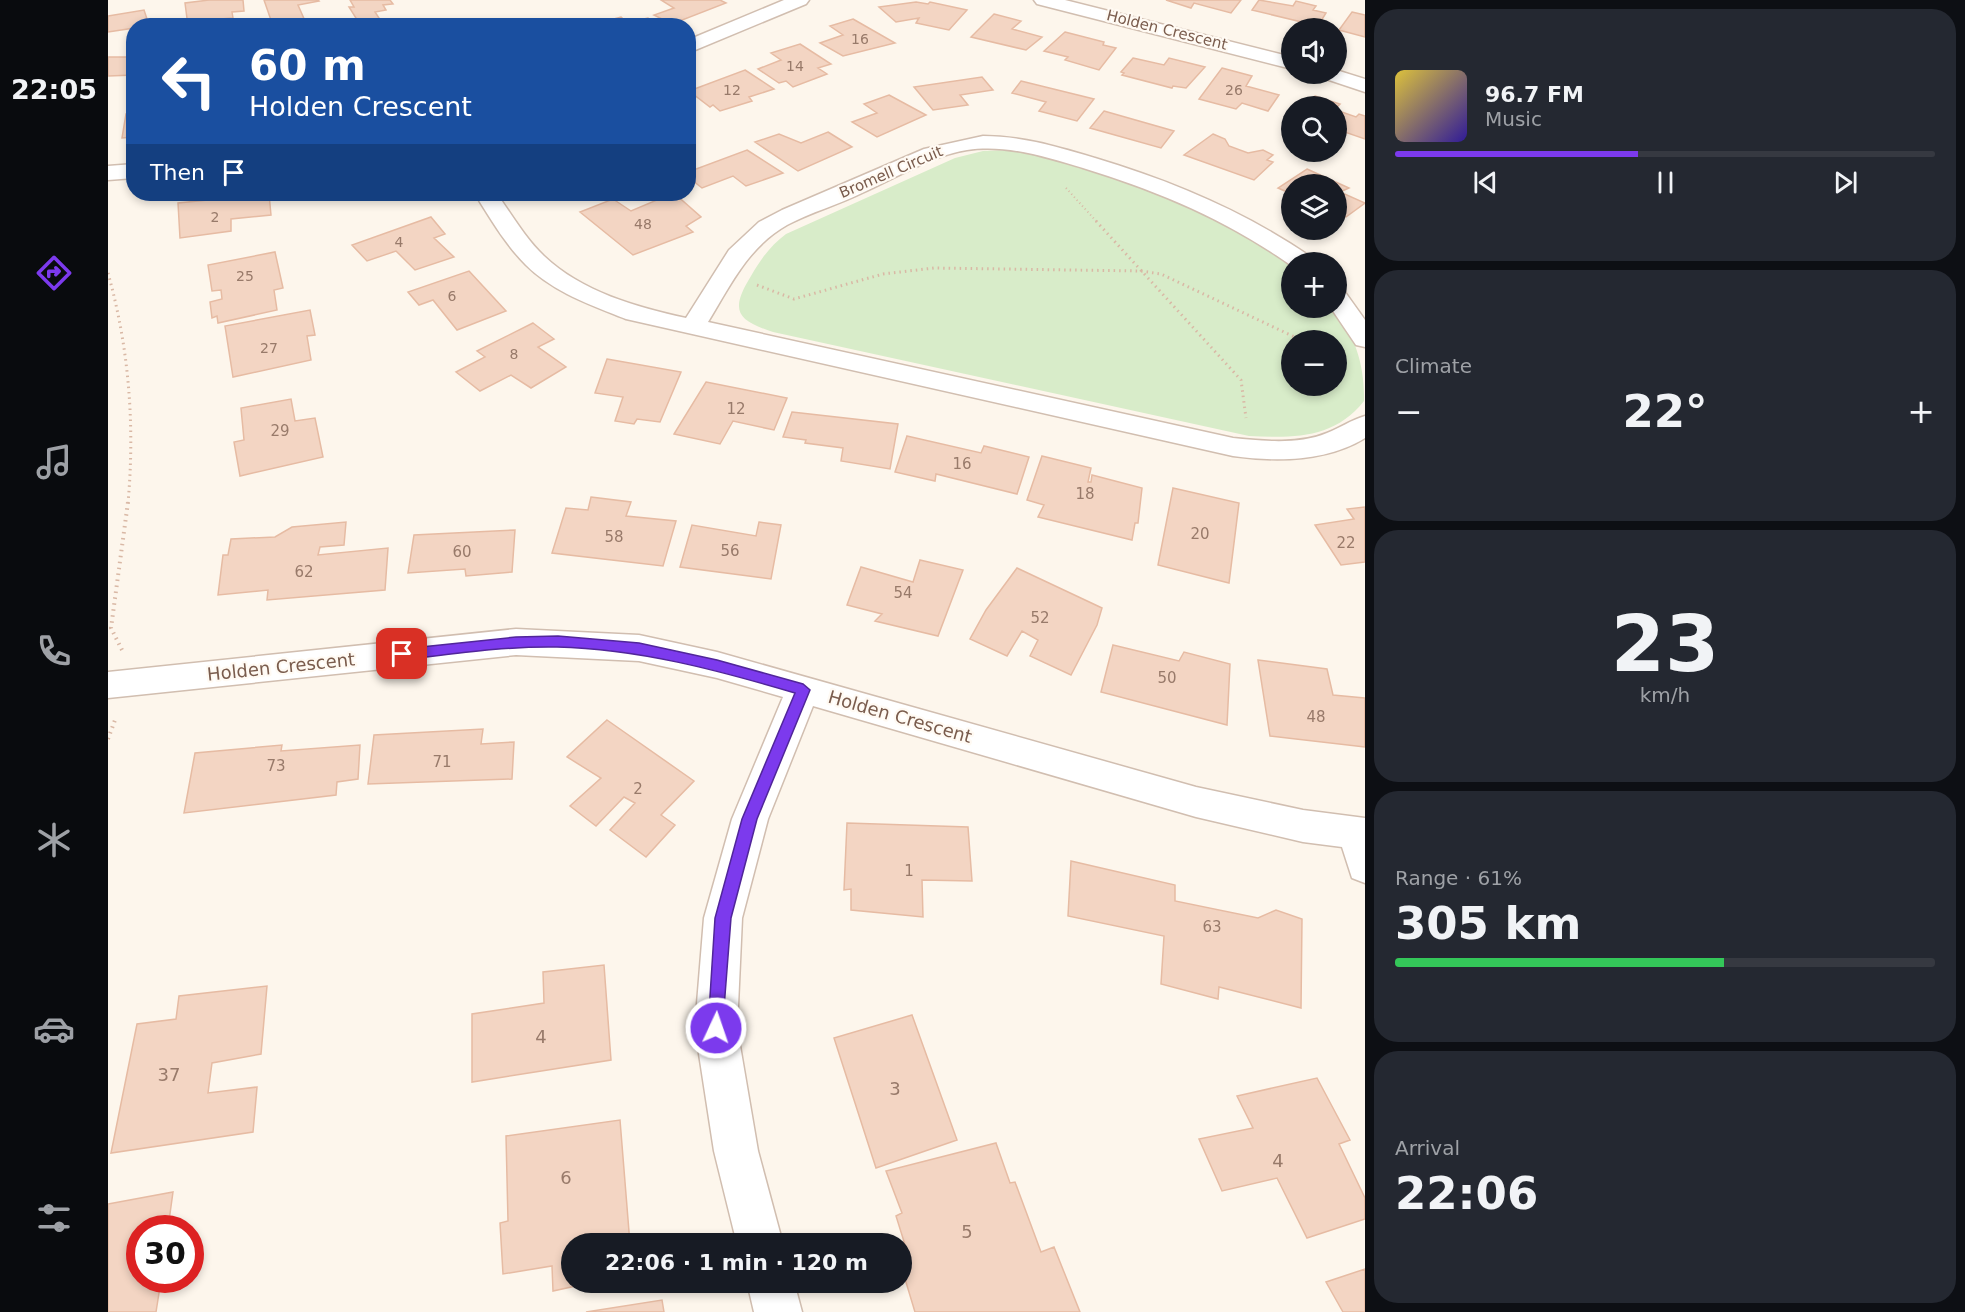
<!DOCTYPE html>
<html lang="en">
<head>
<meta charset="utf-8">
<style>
	:root { --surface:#171b24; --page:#242831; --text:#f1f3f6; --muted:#9ea1a6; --line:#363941; --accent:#7c3aed }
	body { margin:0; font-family:"DejaVu Sans",sans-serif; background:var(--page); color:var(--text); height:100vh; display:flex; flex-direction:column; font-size:22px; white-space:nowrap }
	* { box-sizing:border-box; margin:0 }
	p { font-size:20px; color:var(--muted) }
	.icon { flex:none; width:33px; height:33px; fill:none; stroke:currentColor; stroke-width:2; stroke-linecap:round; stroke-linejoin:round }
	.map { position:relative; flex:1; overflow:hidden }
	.details { display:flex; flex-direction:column; gap:9px; padding:9px; background:#0d0f14; width:600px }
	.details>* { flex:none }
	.hud { position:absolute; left:18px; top:18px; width:570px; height:183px; border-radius:24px; box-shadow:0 3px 9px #0003; background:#1a4fa0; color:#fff; overflow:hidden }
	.tools { position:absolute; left:1173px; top:18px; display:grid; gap:12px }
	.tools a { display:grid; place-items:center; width:66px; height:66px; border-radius:50%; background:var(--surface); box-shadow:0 3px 9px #0003; font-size:30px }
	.speed { position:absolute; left:18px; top:1215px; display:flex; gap:12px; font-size:30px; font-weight:700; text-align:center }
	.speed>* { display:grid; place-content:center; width:78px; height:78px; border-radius:50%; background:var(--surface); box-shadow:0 3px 9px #0003; line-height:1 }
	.speed .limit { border:9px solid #d22; background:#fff; color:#111 }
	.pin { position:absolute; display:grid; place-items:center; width:51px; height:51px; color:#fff; margin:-26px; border-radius:12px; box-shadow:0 3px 9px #0006 }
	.me { position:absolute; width:66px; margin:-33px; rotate:3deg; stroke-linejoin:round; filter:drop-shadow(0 0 4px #0008) }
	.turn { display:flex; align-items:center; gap:21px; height:126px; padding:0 24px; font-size:27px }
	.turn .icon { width:78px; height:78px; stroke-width:2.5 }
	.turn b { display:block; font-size:42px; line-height:51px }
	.then { display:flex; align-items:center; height:57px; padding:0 24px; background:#0003; gap:12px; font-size:22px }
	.big { font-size:45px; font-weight:700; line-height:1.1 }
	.details .widget { flex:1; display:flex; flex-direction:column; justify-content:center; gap:9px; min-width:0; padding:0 21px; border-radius:24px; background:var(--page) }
	.details .dial { align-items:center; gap:0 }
	.dial b { font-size:78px; line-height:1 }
	.song { display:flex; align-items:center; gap:18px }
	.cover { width:72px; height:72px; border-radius:9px; background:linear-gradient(135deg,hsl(50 70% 55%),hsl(250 70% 35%)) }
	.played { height:6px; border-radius:3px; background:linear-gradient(90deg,var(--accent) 45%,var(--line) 45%) }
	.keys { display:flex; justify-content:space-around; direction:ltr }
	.heat { display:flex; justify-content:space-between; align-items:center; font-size:33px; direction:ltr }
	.charge { height:9px; border-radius:4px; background:linear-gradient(90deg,#34c759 61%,var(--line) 0) }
	.trip { position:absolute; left:453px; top:1233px; width:351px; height:60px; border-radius:30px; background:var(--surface); box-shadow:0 3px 9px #0003; font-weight:700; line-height:60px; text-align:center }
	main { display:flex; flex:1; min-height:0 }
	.menu { display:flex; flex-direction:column; width:108px; justify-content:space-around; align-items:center; background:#090b0e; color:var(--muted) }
	.menu .icon { width:42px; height:42px }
	.menu .current { color:var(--accent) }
	.menu b { font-size:27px; color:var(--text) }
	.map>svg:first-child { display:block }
</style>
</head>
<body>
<main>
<nav class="menu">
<b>22:05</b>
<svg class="icon current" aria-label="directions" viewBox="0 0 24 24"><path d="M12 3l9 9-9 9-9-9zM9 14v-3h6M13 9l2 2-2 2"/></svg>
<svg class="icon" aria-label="music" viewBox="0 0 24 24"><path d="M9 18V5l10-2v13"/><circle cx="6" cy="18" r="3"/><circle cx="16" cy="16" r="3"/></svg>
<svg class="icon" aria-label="phone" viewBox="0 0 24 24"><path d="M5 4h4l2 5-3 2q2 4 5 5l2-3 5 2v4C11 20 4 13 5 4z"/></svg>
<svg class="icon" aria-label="climate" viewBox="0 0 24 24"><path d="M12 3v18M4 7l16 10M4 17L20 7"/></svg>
<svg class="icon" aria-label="car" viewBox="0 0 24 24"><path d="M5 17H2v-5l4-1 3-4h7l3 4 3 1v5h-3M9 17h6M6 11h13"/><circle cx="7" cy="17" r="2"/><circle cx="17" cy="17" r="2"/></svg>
<svg class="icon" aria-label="filters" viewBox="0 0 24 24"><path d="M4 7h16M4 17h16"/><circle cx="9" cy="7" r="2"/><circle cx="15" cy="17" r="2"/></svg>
</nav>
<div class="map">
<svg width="1257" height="1312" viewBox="0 0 1257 1312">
	<rect width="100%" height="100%" fill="#fdf6ec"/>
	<path fill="#d8ecc9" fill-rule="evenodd" d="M901 150C960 158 1058 188 1110 217 1135 230 1159 248 1183 264L1184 308H1226C1247 335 1257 366 1256 401 1226 439 1186 438 1141 436L665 332C628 320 622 310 643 276 653 259 662 246 678 234L847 158 875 151ZM1184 340H1228V386H1184Z"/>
	<path fill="#f3d5c3" stroke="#e6bba3" stroke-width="1.5" d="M101 0H135L136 11 124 12 125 18 101 20 100 26H80L77 3Z
		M156 0H210L211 1 190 5 197 21 165 26Z
		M242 0H282L285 4 275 5 278 10 267 12 271 18 251 23 241 7H246Z
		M553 0H612L618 3 564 24 546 15 566 8Z
		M1058 0H1133L1123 13 1086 3 1083 8Z
		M1151 0 1185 6 1188 1 1208 6 1205 10 1218 13 1210 26 1144 10Z
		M808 2 820 4 822 2 859 10 841 30 808 23 811 18 788 22 771 7Z
		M36 10 41 25 26 26V28L0 32V16Z
		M1244 12 1257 15V37L1231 30Z
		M886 14 913 21 904 29 934 37 918 50 863 37Z
		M513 17 523 26H479Z
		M540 18 550 26H527L523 22Z
		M745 19 787 43 735 56 712 43 735 35 722 26Z
		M957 32 996 42 995 45 1008 48 991 70 957 60 960 57 936 51Z
		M692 44 723 64 710 68 719 74 685 87 678 81 671 83 650 69 673 60 663 53Z
		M0 57H26V75L0 76Z
		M1025 58 1056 65 1061 58 1097 67 1078 88 1065 86 1064 88 1014 75 1016 73 1013 72Z
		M1114 68 1144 76 1138 86 1171 95 1160 111 1134 103 1128 109 1091 99Z
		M637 70 666 89 641 97 644 101 612 111 605 105 602 107 581 91Z
		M874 77 885 90 852 95 860 105 825 110 806 87Z
		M913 81 986 99 969 121 931 111 938 102 904 93Z
		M781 95 818 115 769 137 744 122 769 113 756 104Z
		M1207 96 1232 104 1228 108 1195 106Z
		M1228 110 1248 117 1251 114 1257 116V139L1228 129Z
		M996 111 1066 131 1053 148 982 128Z
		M26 113V137L14 138 18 114Z
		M720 132 744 147 690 171 647 142 671 134 693 143Z
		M1105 134 1117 139 1121 146 1140 153 1155 150 1165 155 1159 160 1165 162 1146 180 1076 155Z
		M639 150 675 173 638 186 625 176 594 188 580 177V172Z
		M1199 169 1241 188 1232 192 1257 203 1238 217 1228 213V184H1184V194L1170 188Z
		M161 194 163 215 123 219V231L72 238 70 203Z
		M260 194H296L262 200Z
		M563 194H567L593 217 578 226 585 232 525 255 472 212 505 199 523 211Z
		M323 217 337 234 326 238 346 257 307 270 288 251 259 261 244 245Z
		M167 252 175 288 166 290 169 310 110 323 109 316 104 318 102 302 114 299 113 290 104 291 100 265Z
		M361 271 398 311 349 330 325 300 311 305 300 292Z
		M202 310 207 335 199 336 203 360 125 377 117 326Z
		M425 323 446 339 430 347 458 367 423 388 403 375 372 391 348 372 377 357 369 351Z
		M499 359 573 372 552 422 529 419 526 424 507 421 515 397 487 393Z
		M598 382 679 398 666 430 625 421 612 444 566 434Z
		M183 399 187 421 207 418 215 457 132 476 126 442 136 440 133 408Z
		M684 412 790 424 782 469 733 461 735 448 697 443 698 440 675 437Z
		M799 436 873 453 876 446 921 457 909 494 828 474 827 481 787 472Z
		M934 456 983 468 980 482H983L984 475 1034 488 1030 523H1027L1024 540 930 517 936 505 919 500Z
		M1065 488 1131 503 1121 583 1050 565Z
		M483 497 523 502 518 516 568 521 555 566 444 553 458 508 480 510Z
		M1257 507V562L1233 565 1207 525 1246 519 1239 509Z
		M238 522 236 545 212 547 210 555 280 548 277 590 159 600 160 590 110 595 115 555H120L123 539 167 537 184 527Z
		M651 522 673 525 663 579 572 567 584 525 648 536Z
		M407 530 404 572 358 576 357 569 300 573 306 535Z
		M812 560 855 570 830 636 767 621 774 614 739 605 753 567 805 582Z
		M909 568 994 608 989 625 963 675 922 656 930 640 914 631 899 656 862 639 878 610Z
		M1005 645 1071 661 1076 652 1122 664 1119 725 993 692Z
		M1150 660 1219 669 1225 695 1257 698V747L1162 736Z
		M499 720 586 781 553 815 567 825 538 857 502 830 527 803 516 797 488 826 462 806 493 778 459 757Z
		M375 729 373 744 406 742 404 779 260 784 266 735Z
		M174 745 173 751 252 745 250 779 229 782 228 795 76 813 87 753Z
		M739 823 860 827 864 881 814 880 815 917 743 910V889L736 890Z
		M963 861 1067 885V901L1150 918 1168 910 1194 919 1193 1008 1111 987 1110 999 1053 984 1056 936 960 916Z
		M496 965 503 1060 364 1082V1014L436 1003 435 972Z
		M159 986 153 1054 104 1063 100 1093 149 1087 145 1132 3 1153 29 1024 68 1019 71 996Z
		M804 1015 849 1140 768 1168 726 1038Z
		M1209 1078 1242 1140 1231 1144 1257 1198V1219L1199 1238 1169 1178 1114 1191 1091 1139 1145 1128 1129 1096Z
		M512 1120 522 1244H464V1282H486L445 1291 444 1266 395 1274 392 1223 400 1221 398 1136Z
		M888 1143 902 1183 907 1182 933 1252 946 1247 972 1312H807L794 1269 803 1264 788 1216 794 1213 778 1171Z
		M65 1192 60 1228H32V1280H53L48 1312H0V1204Z
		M1257 1269V1312H1235L1218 1282Z
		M554 1300 556 1312H478Z"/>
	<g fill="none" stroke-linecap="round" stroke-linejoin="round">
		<defs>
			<path id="minor" d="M676 0H701L698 4 580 53V40Z
				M926 0H957L1184 57V69L929 4Z
				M1228 70 1257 79V92L1215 78 1212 74H1228Z
				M875 136C914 136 950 147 987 158 1064 181 1136 211 1203 257L1206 262H1184V266C1119 220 1050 191 975 168 937 157 899 144 859 150 822 156 788 178 754 193 730 205 703 212 679 225 640 247 622 286 600 322L1125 438C1155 441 1190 445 1219 433 1232 428 1243 420 1257 416V438C1218 462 1169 462 1125 456L518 319C483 305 445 292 418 265 397 244 382 218 367 194H389C404 215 417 238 436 256 474 292 528 307 578 318L621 250 651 222 674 210 816 149Z
				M26 164V178L0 180V166Z
				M1228 290 1237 292 1257 320V347L1248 345 1223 308H1228Z
				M408 629 531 635 609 652 1088 787 1195 810 1257 818V883L1244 878 1234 847 1195 842 1088 817 705 706 660 819 634 918 629 1028 650 1151 675 1244H629L606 1151 587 1028 596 918 624 819 675 697 609 678 531 661 408 655 0 698V672Z
				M639 1282H686L694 1312H646Z"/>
		</defs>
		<use href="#minor" stroke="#d1beb0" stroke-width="3"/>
		<path stroke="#d9b8a5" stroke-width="2" stroke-dasharray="1 3" stroke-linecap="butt" d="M958 188 989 222"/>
		<path stroke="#d9b8a5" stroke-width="3" stroke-dasharray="1.5 4" stroke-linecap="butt" d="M988 221 1133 380 1138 418
			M0 273C21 348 27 425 20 503
			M649 285 686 299 775 274 826 268 1033 271 1053 274 1193 340"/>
		<path stroke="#d9b8a5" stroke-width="4" stroke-dasharray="1.5 4.5" stroke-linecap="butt" d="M14 650 3 628 20 502
			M0 739 7 720"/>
		<use href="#minor" fill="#fff" fill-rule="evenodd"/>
	</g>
	<path fill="#7c3aed" stroke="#51269a" stroke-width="1.5" d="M450 636 531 643 609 660 695 684 702 690 649 819 623 918 614 1034 608 1037 602 1034 600 1028 607 918 634 819 687 693C609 670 531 649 449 647 397 646 345 654 294 660L287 654 294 649 408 637Z"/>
	<g text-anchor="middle" stroke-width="4.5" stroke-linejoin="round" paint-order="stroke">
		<g font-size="14" fill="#987a6a">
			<text x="752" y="44">16</text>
			<text x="687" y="71">14</text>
			<text x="624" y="95">12</text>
			<text x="1126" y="95">26</text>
			<text x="107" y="222">2</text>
			<text x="535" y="229">48</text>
			<text x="291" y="247">4</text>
			<text x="137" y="281">25</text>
			<text x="344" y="301">6</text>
			<text x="161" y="353">27</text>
			<text x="406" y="359">8</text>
		</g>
		<g font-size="15" fill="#7a5c4d" stroke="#fffaf3">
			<text transform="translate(1059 30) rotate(14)" y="5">Holden Crescent</text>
			<text transform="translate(783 172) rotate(-23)" y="5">Bromell Circuit</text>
		</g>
		<g font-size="15" fill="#987a6a">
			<text x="628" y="414">12</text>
			<text x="172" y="436">29</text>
			<text x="854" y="469">16</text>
			<text x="977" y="499">18</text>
			<text x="1092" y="539">20</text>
			<text x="506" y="542">58</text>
			<text x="1238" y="548">22</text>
			<text x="622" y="556">56</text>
			<text x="354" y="557">60</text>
			<text x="196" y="577">62</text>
			<text x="795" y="598">54</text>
			<text x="932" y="623">52</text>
			<text x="1059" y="683">50</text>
			<text x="1208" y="722">48</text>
			<text x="334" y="767">71</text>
			<text x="168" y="771">73</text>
			<text x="530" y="794">2</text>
			<text x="801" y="876">1</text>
			<text x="1104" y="932">63</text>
		</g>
		<g font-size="18" fill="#7a5c4d" stroke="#fffaf3">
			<text transform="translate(173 667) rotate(-6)" y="6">Holden Crescent</text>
			<text transform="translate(792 717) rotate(16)" y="6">Holden Crescent</text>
		</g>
		<g font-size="18" fill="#987a6a">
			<text x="433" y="1043">4</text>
			<text x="61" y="1081">37</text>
			<text x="787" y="1095">3</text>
			<text x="1170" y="1167">4</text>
			<text x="458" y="1184">6</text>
			<text x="859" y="1238">5</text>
		</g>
	</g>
</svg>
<div class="tools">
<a><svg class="icon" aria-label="sound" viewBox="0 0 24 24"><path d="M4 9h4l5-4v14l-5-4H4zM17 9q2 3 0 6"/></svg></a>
<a><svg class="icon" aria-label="search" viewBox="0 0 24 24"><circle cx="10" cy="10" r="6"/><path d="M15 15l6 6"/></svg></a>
<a><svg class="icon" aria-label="layers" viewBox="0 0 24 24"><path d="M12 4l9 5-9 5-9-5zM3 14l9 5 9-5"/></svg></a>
<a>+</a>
<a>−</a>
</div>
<div class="speed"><div class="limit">30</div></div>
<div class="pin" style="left:294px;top:654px;background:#d93025"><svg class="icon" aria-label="arrive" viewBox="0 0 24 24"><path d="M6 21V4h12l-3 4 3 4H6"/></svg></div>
<svg class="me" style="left:608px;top:1028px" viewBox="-20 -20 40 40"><circle r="17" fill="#7c3aed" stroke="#fff" stroke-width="3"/><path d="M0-11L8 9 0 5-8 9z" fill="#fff"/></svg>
<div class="trip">22:06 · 1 min · 120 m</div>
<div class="hud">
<div class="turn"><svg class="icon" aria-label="left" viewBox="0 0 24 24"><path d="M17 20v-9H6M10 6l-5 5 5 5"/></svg><div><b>60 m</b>Holden Crescent</div></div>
<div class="then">Then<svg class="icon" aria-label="arrive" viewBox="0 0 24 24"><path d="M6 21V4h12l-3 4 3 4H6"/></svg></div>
</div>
</div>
<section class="details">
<div class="widget">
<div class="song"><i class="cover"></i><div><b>96.7 FM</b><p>Music</p></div></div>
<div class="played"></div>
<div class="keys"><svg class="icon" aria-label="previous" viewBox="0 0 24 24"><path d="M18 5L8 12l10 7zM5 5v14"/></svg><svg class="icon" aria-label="pause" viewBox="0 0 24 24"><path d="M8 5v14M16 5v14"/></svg><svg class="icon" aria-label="next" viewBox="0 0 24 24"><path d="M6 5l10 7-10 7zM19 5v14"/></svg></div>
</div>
<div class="widget"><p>Climate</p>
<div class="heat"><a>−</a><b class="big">22°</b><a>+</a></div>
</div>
<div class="widget dial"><b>23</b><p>km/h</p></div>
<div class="widget"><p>Range · 61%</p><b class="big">305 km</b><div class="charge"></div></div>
<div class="widget"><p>Arrival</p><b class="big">22:06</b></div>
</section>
</main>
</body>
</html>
